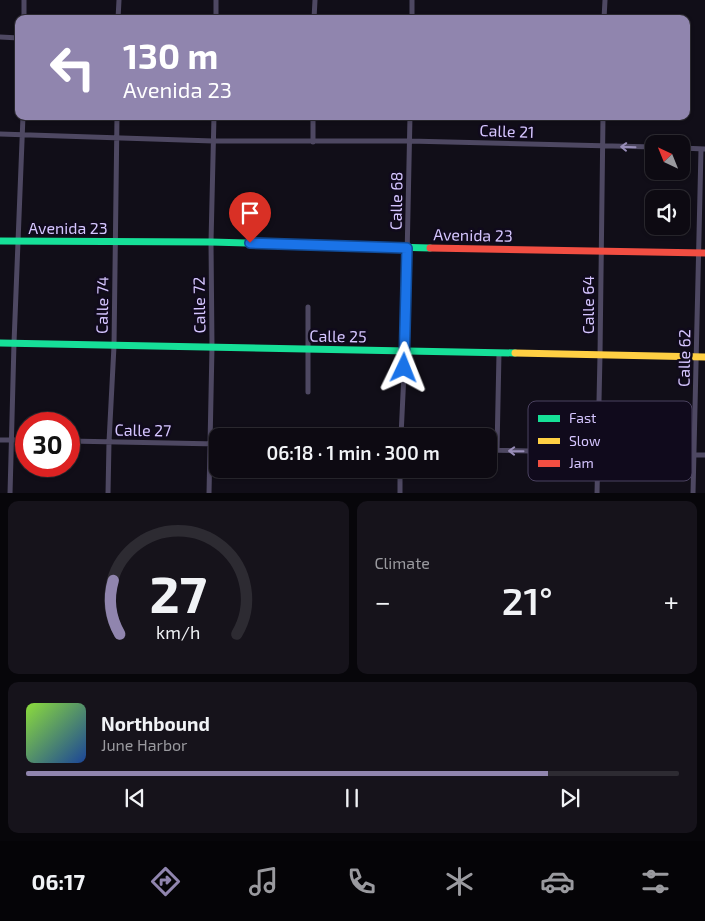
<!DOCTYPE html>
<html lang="en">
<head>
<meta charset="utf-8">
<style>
	:root { --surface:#0d0a12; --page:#16131b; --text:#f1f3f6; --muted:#9a9a9f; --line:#2d2b32; --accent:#9085ae }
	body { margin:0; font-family:"Exo 2",sans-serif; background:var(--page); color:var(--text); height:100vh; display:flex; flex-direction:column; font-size:19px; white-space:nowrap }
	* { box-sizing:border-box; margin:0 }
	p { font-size:16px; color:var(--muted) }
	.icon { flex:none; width:28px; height:28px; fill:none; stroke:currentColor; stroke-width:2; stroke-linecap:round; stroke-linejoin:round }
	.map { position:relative; height:493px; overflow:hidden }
	.sheet { display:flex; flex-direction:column; gap:8px; padding:8px; background:#07060a; flex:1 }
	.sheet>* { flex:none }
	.guide { position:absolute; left:15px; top:15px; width:675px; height:105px; border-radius:10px; box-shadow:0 1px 4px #0004,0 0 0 1px var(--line); background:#9085ae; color:#fff; overflow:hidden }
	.needle { width:32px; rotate:317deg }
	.tools { position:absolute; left:645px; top:135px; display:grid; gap:10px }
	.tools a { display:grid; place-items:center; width:45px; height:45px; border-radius:10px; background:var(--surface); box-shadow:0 1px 4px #0004,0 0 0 1px var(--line); font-size:25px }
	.speed { position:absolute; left:15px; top:412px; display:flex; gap:10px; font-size:25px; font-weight:700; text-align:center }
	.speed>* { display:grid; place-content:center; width:65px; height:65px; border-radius:50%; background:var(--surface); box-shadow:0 1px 4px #0004,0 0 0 1px var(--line); line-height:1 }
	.speed .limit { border:8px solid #d22; background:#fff; color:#111 }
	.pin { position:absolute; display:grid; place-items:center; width:42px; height:42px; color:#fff; margin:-51px -21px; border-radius:50% 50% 50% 0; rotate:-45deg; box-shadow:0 0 5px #0007 }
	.pin .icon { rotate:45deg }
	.me { position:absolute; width:55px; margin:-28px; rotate:2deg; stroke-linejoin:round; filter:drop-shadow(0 0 4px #0008) }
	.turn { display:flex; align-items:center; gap:18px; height:105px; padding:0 25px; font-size:22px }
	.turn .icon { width:65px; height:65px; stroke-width:2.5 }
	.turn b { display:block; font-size:35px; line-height:42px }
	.big { font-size:38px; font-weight:600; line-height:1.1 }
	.sheet .card { flex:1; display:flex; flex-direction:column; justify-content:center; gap:8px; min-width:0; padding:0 18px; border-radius:10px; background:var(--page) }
	.sheet .dial { align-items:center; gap:0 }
	.dial svg { height:130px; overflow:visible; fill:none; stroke:var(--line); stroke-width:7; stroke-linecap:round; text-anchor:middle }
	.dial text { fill:var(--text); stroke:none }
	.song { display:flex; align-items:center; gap:15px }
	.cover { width:60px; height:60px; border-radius:8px; background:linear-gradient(135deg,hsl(90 70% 55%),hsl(220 70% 35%)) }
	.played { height:5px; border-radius:2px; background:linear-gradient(90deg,var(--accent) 80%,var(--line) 80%) }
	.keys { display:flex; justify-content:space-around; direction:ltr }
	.heat { display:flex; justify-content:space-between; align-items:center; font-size:28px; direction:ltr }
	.sheet .tiles { flex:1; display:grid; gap:8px; grid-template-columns:1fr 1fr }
	.card:last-child { grid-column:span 2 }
	.trip { position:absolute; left:209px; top:428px; width:288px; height:50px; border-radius:10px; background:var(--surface); box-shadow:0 1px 4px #0004,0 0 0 1px var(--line); font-weight:600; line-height:50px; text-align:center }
	.tab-bar { display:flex; height:80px; justify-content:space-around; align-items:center; background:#050407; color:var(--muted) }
	.tab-bar .icon { width:35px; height:35px }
	.tab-bar .current { color:var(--accent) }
	.tab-bar b { font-size:22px; color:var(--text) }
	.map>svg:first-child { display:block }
</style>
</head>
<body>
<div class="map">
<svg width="705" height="494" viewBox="0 0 705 494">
	<rect width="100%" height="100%" fill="#110e18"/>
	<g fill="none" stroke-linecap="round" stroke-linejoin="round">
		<path stroke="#4e4862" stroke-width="5" d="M24 19V0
			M118 19 119 0
			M216 19V0
			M314 19 315 0
			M412 19V0
			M604 19 605 0
			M0 37 19 38
			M0 134 213 141H409L654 147
			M313 142V116
			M681 148 705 149
			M308 307V392
			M401 436 405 352 410 116
			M0 440H26
			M69 441 218 444
			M488 450 705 455
			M497 450 499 353
			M10 494 14 343 23 116
			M108 494 109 442 114 346 117 116
			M209 494 212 347 211 242 214 116
			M400 494V469
			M597 494 600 355 603 116
			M693 494 701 149"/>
		<path stroke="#16e098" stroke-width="7" d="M0 241 211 242 430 248
			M0 343 515 353"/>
		<path stroke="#ffcf43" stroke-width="7" d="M515 353 705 357"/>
		<path stroke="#f24e42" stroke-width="7" d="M430 248 705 253"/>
	</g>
	<defs><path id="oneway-shaft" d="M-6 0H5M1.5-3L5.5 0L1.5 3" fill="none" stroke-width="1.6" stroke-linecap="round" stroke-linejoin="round" transform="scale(1.25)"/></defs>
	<g stroke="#988db8">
		<use href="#oneway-shaft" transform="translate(628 147) rotate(-178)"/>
		<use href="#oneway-shaft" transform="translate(516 451) rotate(-179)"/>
	</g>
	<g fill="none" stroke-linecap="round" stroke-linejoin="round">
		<defs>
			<path id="route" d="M250 243 407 248 404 368"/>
		</defs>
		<use href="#route" stroke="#114b97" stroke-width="12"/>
		<use href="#route" stroke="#1a73e8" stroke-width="9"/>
	</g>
	<g text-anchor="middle" stroke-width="5" stroke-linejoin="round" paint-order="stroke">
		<g font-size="16" fill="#d5c5ff" stroke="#100a1c">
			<text transform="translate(507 131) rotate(2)" y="6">Calle 21</text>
			<text transform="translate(396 201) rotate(-89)" y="6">Calle 68</text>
			<text x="68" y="234">Avenida 23</text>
			<text transform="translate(473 235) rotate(1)" y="6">Avenida 23</text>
			<text transform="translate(102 305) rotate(-89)" y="6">Calle 74</text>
			<text transform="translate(199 305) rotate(-91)" y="6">Calle 72</text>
			<text transform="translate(588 305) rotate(-90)" y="6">Calle 64</text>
			<text transform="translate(338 336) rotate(1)" y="6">Calle 25</text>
			<text transform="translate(684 358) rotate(-89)" y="6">Calle 62</text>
			<text transform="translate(143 430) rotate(1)" y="6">Calle 27</text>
		</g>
	</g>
	<rect x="528" y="401" width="164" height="80" rx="8" fill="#100a1c" stroke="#4b4260" stroke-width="1"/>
	<rect x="538" y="415" width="22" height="7" fill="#16e098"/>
	<rect x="538" y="438" width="22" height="6" fill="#ffcf43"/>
	<rect x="538" y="460" width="22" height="7" fill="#f24e42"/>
	<g font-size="14" fill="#d5c5ff">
		<text x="569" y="423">Fast</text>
		<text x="569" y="446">Slow</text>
		<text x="569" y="468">Jam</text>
	</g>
</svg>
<div class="tools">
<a><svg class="needle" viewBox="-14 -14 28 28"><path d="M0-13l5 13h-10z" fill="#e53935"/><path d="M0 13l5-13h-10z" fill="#9a9a9f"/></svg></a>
<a><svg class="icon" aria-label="sound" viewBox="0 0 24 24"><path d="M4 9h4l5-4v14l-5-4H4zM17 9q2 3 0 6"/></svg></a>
</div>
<div class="speed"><div class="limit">30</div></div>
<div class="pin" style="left:250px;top:243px;background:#d93025"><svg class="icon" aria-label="arrive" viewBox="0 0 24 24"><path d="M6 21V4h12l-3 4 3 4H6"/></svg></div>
<svg class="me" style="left:404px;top:368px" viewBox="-20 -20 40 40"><path d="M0-17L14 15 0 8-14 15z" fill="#1a73e8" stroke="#fff" stroke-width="4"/></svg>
<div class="trip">06:18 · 1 min · 300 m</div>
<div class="guide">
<div class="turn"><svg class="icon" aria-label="left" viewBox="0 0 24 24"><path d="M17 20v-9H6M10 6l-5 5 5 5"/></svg><div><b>130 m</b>Avenida 23</div></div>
</div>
</div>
<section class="sheet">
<div class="tiles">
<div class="card dial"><svg viewBox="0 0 100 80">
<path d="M14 69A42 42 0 1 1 86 69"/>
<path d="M14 69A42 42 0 0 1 10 36" stroke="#9085ae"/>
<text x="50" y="56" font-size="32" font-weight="700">27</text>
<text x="50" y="72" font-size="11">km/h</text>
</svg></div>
<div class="card"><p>Climate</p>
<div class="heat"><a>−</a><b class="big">21°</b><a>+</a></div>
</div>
<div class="card">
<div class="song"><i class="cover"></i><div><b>Northbound</b><p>June Harbor</p></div></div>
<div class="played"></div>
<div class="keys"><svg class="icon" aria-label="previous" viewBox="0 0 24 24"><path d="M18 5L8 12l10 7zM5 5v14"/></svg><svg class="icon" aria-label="pause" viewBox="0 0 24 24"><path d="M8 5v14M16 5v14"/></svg><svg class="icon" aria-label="next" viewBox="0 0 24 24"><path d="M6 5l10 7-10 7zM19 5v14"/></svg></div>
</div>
</div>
</section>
<nav class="tab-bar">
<b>06:17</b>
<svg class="icon current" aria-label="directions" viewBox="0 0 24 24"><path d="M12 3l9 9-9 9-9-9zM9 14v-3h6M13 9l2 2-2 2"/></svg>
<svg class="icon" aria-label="music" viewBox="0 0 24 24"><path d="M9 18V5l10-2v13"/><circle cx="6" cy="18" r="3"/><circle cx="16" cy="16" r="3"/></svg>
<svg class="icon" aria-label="phone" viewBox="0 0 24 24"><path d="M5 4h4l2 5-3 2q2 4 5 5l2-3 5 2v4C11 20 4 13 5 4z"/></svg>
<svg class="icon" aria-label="climate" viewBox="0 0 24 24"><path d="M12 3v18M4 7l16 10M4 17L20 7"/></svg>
<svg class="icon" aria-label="car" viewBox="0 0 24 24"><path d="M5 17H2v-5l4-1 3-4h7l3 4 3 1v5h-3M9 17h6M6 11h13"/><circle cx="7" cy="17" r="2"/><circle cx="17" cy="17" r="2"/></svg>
<svg class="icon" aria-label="filters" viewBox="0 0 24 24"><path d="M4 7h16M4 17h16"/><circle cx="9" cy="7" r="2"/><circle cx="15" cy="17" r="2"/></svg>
</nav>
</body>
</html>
